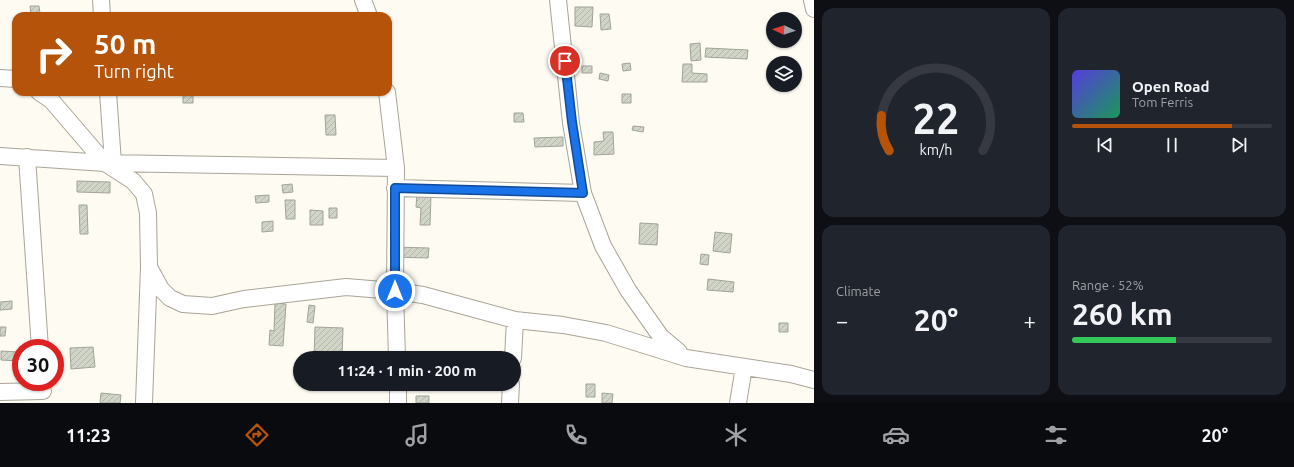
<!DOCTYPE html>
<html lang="en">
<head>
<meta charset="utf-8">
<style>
	:root { --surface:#171b24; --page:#20242c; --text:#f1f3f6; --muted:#9ea1a6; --line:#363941; --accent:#b45309 }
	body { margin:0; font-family:Ubuntu,sans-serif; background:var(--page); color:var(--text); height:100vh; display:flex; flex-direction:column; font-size:15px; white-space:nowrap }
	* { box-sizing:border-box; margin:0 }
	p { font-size:13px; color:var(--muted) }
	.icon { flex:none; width:22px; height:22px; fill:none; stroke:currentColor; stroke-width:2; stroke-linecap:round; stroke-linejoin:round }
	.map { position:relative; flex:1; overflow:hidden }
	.panel { display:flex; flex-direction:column; gap:8px; padding:8px; background:#0d0f14; width:480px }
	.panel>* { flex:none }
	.top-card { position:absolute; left:12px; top:12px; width:380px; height:84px; border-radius:12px; box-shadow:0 1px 3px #0004; background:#b45309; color:#fff; overflow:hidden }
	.needle { width:26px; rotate:274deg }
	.tools { position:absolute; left:766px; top:12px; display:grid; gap:8px }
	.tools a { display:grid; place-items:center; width:36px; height:36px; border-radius:50%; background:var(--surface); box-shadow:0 1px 3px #0004; font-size:20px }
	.speed { position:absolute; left:12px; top:339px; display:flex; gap:8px; font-size:20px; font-weight:700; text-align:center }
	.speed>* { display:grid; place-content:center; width:52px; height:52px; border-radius:50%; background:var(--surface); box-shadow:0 1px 3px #0004; line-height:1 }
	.speed .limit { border:6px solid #d22; background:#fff; color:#111 }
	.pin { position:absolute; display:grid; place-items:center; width:34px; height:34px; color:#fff; margin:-17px; border:2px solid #fff; border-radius:50%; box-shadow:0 1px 4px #0007 }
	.me { position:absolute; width:44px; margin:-22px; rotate:0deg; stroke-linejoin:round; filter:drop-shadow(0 0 3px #0008) }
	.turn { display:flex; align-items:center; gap:14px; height:84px; padding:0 16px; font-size:18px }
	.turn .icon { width:52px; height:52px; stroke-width:2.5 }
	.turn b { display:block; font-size:28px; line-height:34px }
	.big { font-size:30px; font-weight:700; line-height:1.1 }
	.panel .card { flex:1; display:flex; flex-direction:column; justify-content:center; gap:6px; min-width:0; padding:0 14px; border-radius:12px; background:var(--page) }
	.panel .dial { align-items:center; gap:0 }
	.dial svg { height:104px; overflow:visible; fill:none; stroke:var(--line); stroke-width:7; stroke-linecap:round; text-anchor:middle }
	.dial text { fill:var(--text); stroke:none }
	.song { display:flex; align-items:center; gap:12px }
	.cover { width:48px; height:48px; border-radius:6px; background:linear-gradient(135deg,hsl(250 70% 55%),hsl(150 70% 35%)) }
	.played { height:4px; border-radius:2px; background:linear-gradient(90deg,var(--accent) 80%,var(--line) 80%) }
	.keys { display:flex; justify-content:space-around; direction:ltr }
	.heat { display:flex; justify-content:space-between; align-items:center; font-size:22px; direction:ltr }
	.charge { height:6px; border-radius:3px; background:linear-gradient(90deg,#34c759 52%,var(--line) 0) }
	.panel .tiles { flex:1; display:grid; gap:8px; grid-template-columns:repeat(2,1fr) }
	.trip { position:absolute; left:293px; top:351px; width:228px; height:40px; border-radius:20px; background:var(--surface); box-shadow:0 1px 3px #0004; font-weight:700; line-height:40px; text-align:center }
	.menu { display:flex; height:64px; justify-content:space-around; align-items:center; background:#090b0e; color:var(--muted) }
	.menu .icon { width:28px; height:28px }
	.menu .active { color:var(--accent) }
	.menu b { font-size:18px; color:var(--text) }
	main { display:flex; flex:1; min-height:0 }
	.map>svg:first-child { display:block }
</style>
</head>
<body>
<main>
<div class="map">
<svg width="814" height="403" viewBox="0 0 814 403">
	<defs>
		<pattern id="building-hatch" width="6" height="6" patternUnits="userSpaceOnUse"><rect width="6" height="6" fill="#d1d5c8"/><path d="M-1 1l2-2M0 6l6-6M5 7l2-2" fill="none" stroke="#b3b6ab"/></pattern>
	</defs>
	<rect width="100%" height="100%" fill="#fefbf3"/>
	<path fill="url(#building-hatch)" stroke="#a0a497" d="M30 6H39L40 13 31 14Z
		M575 7H593L592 27 575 26Z
		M600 14H609L611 29 601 30Z
		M700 43 701 60 691 61 690 44Z
		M706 48 748 50 747 59 705 57Z
		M630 63 631 70 623 71 622 64Z
		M683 64H692V73L707 74V82H682Z
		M582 66H592V73H582Z
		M600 73 609 75 608 81 599 79Z
		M183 94 193 95V103H183Z
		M622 94H631V103H622Z
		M514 113H523L524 122H514Z
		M325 115H335L336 135H326Z
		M633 126 644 127 643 132 632 130Z
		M603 132H613L614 154 594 155V142L604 141Z
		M563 137V146L535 147 534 138Z
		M77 181 110 182V193L77 192Z
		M292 184 293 192 283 193 282 185Z
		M417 193 431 194 430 225H420L421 208 416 207Z
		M269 195V202L256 203 255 196Z
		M285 200H295V219H286Z
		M79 205H87L88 234H80Z
		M329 208H337V218H329Z
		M310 210 323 211V225H310Z
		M273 221V231L262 232V222Z
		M640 223 658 224 657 245 639 244Z
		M715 232 732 234 730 253 713 251Z
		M392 247 429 248 428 258 391 257Z
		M701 254 709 255 708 265 700 264Z
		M708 279 734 282 733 292 707 290Z
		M12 301V309L0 310V302Z
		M275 303 286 304 283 346 269 345 270 330 274 331Z
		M309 305 315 306 313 323 307 322Z
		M779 323H788V332H779Z
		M0 327H6L5 336H0Z
		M315 327 343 328 342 358H314Z
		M93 347 95 367 71 369 70 348Z
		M1 351 19 352V361L1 360Z
		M586 384H595V397H586Z
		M101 393 121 395 120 403H100Z
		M602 393 613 394 612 403H602Z
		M416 396H429V403H416Z"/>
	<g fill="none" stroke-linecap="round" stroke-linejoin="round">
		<defs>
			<path id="street" d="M101 0 102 16
				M363 0 369 16
				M558 0 571 123 583 193 603 246 628 290 661 337 679 352
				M812 0 814 9
				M0 78 16 79
				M39 92 51 100 105 163 133 181 144 194 148 213 149 267 144 403
				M108 92 113 163
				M387 92 396 168 395 291 397 358
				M0 156 105 163 396 168
				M27 157 40 348
				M395 188 583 193
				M149 267 161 289 170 298 183 304 212 306 244 299 346 287 395 291 423 295 515 320 563 325 606 333 686 358 791 374 814 380
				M513 358 515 320
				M398 384V403
				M0 392 43 391
				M510 403 511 384
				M738 403 744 367"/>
		</defs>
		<use href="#street" stroke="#a9a497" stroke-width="18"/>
		<use href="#street" stroke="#fff" stroke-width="16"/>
	</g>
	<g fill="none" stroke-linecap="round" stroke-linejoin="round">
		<defs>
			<path id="route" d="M395 291V188L583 193 572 122 565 61"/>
		</defs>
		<use href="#route" stroke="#114b97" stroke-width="10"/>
		<use href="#route" stroke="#1a73e8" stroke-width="7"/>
	</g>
</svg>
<div class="tools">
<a><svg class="needle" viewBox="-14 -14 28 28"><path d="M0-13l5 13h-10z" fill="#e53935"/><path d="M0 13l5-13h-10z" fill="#9ea1a6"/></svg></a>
<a><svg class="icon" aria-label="layers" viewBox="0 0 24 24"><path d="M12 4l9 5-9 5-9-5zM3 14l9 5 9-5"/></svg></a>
</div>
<div class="speed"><div class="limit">30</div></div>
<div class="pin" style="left:565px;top:61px;background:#d93025"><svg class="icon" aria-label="arrive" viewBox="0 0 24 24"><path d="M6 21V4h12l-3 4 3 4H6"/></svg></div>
<svg class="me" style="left:395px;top:291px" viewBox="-20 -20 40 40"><circle r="17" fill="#1a73e8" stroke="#fff" stroke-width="3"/><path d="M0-11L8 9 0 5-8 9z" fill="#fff"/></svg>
<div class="trip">11:24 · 1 min · 200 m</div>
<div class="top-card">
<div class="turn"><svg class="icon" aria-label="right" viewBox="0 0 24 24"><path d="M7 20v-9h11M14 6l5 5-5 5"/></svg><div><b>50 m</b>Turn right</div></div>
</div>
</div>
<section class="panel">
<div class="tiles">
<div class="card dial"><svg viewBox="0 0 100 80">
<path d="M14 69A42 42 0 1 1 86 69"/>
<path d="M14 69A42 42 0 0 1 8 42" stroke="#b45309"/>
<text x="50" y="56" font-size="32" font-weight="700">22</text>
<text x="50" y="72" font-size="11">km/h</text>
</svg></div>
<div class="card">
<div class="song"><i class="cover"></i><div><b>Open Road</b><p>Tom Ferris</p></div></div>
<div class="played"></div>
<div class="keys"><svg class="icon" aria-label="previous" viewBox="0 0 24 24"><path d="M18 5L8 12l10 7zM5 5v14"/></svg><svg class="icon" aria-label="pause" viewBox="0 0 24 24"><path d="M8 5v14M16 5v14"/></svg><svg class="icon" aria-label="next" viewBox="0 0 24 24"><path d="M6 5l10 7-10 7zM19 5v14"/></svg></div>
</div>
<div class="card"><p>Climate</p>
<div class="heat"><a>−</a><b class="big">20°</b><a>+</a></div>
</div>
<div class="card"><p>Range · 52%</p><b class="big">260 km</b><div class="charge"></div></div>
</div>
</section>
</main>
<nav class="menu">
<b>11:23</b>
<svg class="icon active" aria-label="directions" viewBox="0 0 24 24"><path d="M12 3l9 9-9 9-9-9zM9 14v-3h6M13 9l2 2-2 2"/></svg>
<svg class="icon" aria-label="music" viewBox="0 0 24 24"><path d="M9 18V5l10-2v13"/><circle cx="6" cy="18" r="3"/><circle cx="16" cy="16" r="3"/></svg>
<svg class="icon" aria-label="phone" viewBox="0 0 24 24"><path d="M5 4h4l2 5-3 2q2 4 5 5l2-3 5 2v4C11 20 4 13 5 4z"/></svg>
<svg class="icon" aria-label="climate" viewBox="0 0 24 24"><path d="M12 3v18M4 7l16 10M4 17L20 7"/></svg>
<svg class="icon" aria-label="car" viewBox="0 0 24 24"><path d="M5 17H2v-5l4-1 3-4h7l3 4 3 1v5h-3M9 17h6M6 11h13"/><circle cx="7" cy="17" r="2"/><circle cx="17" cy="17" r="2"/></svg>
<svg class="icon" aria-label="filters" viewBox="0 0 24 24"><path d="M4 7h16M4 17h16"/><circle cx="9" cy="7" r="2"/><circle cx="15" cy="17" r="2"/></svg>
<b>20°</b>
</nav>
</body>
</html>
